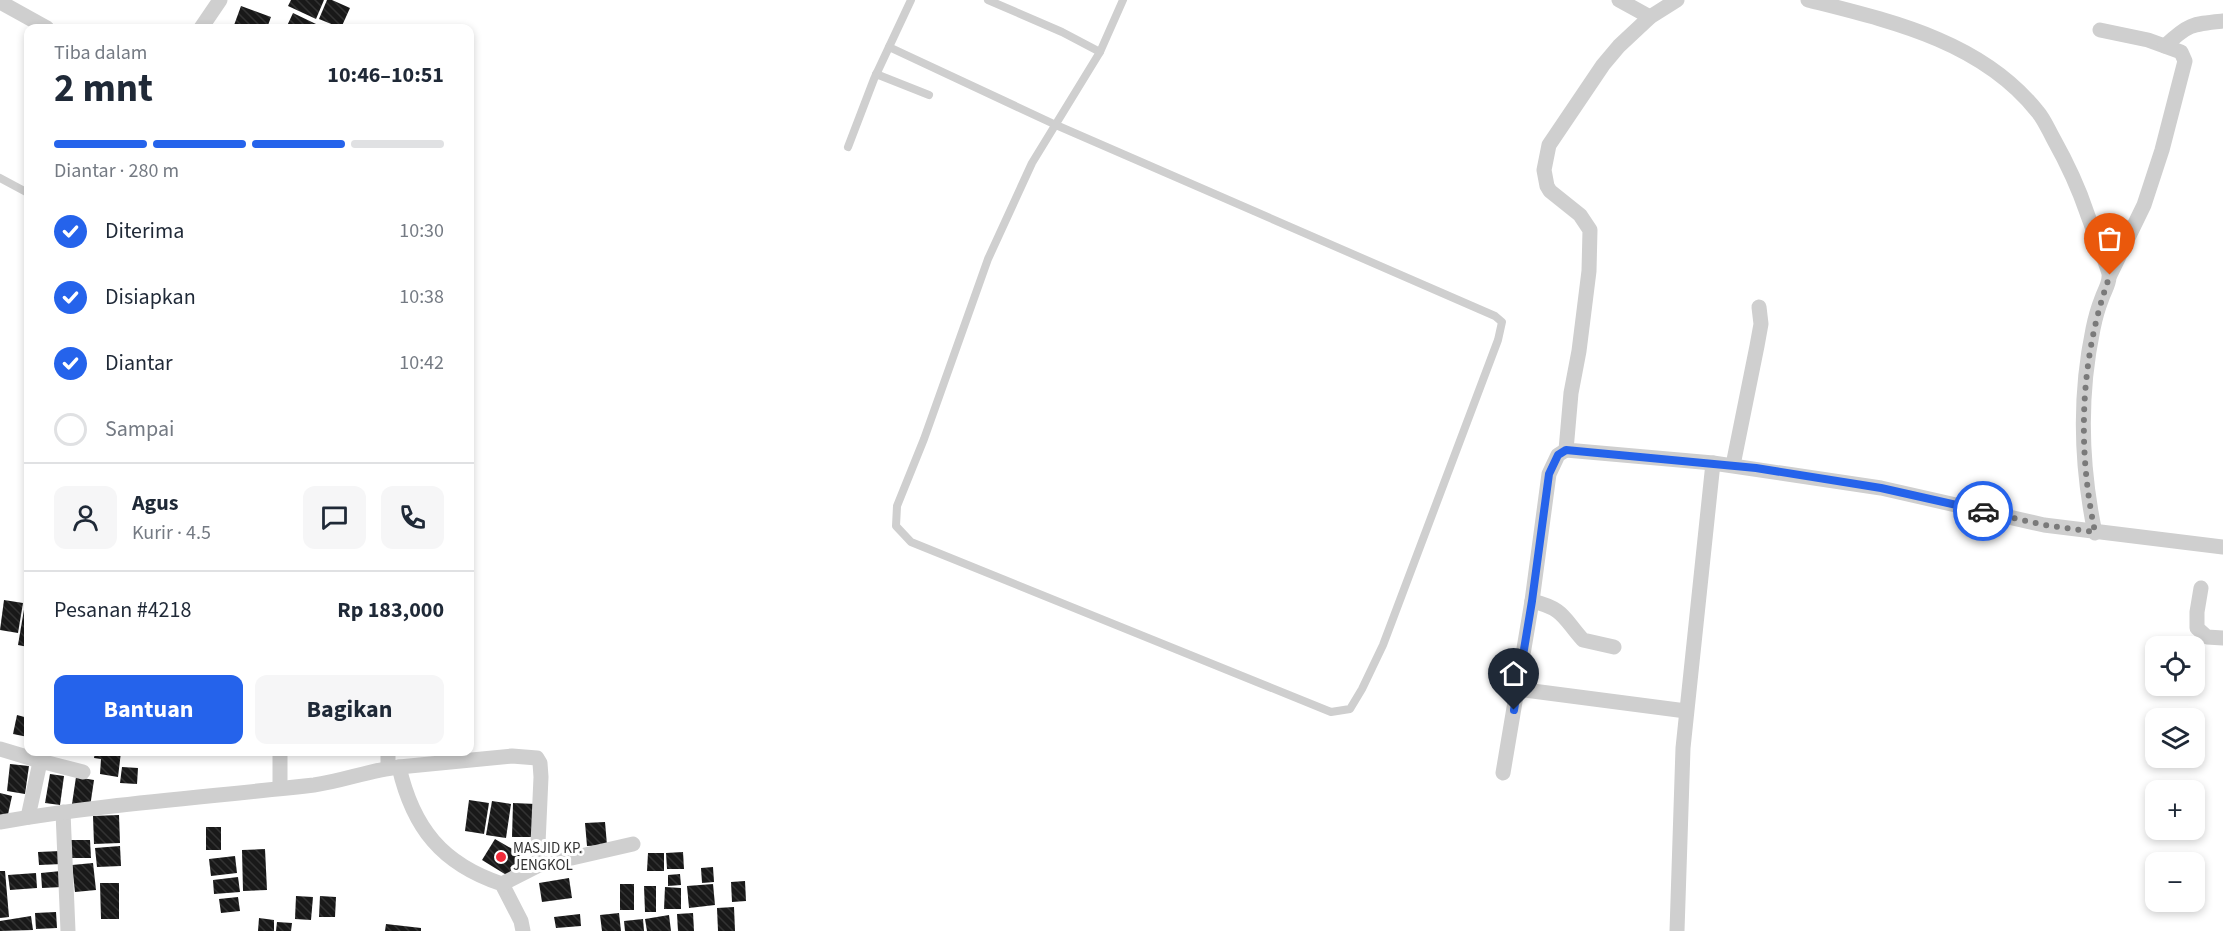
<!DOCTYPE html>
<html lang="id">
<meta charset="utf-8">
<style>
:root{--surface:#fff;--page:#f6f6f7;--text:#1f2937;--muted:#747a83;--line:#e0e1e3;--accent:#2563eb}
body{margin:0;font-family:"Source Sans 3",sans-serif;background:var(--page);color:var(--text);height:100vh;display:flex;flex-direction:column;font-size:22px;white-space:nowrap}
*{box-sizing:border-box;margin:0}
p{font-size:20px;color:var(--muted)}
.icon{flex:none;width:33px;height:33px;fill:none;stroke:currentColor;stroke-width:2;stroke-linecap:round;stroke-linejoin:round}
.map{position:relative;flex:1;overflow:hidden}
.drawer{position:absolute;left:24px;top:24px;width:450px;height:732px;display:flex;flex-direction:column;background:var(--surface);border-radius:12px;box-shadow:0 3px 9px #0003}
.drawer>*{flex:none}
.controls{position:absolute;left:2145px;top:636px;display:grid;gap:12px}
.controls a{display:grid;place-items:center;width:60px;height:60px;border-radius:12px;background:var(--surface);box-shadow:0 3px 9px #0003;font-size:30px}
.pin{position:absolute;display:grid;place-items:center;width:51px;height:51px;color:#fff;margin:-62px -26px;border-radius:50% 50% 50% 0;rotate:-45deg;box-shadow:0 0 6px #0007}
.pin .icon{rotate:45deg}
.courier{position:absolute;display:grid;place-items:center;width:60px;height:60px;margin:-30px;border:4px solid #2563eb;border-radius:50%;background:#fff;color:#222;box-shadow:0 2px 8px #0007}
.head em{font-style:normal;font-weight:700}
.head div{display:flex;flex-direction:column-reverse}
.head{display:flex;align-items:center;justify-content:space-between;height:102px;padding:0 30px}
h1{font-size:39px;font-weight:700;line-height:45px}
.bar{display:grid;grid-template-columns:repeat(4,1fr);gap:9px 6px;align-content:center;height:72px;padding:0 30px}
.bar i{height:8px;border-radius:4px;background:var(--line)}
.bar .active{background:var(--accent)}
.bar p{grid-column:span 4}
.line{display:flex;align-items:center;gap:15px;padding:0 30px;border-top:2px solid var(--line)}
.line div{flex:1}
.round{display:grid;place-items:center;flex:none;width:63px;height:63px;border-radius:12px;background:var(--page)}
ol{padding:0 30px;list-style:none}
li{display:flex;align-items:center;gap:18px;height:66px}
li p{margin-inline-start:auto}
li .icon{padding:6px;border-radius:50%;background:var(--accent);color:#fff;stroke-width:4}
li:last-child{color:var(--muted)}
li i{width:33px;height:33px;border:3px solid var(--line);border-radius:50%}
.button{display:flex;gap:12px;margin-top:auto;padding:12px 30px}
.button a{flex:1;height:69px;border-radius:12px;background:var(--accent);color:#fff;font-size:24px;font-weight:700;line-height:69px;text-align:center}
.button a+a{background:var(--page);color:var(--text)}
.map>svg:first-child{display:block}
</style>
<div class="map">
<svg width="2223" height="931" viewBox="0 0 2223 931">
<defs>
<pattern id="building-back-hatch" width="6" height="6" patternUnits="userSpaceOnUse" patternTransform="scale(1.5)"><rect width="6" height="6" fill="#191919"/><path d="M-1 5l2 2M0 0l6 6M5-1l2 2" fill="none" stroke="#323232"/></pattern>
</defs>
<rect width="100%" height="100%" fill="#fff"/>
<g fill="url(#building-back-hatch)">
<path d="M291,0H324L316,19L288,6Z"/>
<path d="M327,0H332L350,8L341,28L319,19Z"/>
<path d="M241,6L271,17L267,28H233Z"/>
<path d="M293,13L316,24L313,28H286Z"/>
<path d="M27,592H28V647L18,645Z"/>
<path d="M4,600L23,603L18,633L0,630Z"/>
<path d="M17,715L28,718V737L13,734Z"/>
<path d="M95,752H121L118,777L100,774L101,759L94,758Z"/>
<path d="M10,764L29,766L25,794L7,791Z"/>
<path d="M122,767L138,768L137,784L120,783Z"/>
<path d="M50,774L64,776L60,805L45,803Z"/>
<path d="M76,777L94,780L90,807L72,804Z"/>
<path d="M0,793L12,796L7,819L0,817Z"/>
<path d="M469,800L489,803L484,834L465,831Z"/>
<path d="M492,801L511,804L506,838L486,835Z"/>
<path d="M513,803L536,804L535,837H512Z"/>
<path d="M119,815L120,843L94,844L93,816Z"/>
<path d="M605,822L607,845L587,846L585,823Z"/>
<rect x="206" y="827" width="15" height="23"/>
<path d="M495,839L521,854L508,876L482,860Z"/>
<path d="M71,840H90L91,858H71Z"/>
<path d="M120,846L121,866L97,867L95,848Z"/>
<path d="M265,849L267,890L243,891L242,850Z"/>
<path d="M61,851L62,864L39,865L38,852Z"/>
<path d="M683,852L684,869H667L666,853Z"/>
<path d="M648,853H664V871H647Z"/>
<path d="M235,856L237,873L211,876L209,859Z"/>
<path d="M93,863L96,890L75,892L72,865Z"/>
<path d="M713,867L714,882L702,883L701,868Z"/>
<path d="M0,871H5L9,917L0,918Z"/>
<path d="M61,871L62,887L42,888L41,873Z"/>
<path d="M36,873L37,888L10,890L8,875Z"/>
<path d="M680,874L681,885L668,886V875Z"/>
<path d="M238,877L240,892L214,894L213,880Z"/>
<path d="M569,878L572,898L542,902L539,883Z"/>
<path d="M745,881L746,901L732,902L731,882Z"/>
<path d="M100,883H119V919H101Z"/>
<rect x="620" y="884" width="14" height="26"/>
<path d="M713,884L715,905L689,908L687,886Z"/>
<path d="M644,886H656V912H645Z"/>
<path d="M665,887L681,888V909H664Z"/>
<path d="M296,896L313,897L311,920L295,919Z"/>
<path d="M320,896L336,897L335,917H319Z"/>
<path d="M238,897L240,911L221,913L219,899Z"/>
<path d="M734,907L735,931H718L717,908Z"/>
<path d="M56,912L57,928L36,929L35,913Z"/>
<path d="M619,913L621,931H602L600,915Z"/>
<path d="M693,913L694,931H678L677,914Z"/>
<path d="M580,914L581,926L556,928L554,917Z"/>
<path d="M669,915L671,931H647L645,919Z"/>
<path d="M31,916L33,930L0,931V921Z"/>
<path d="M259,918L274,920V931H258Z"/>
<path d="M643,919L644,931H625L624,921Z"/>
<path d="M277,922L292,923L291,931H276Z"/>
<path d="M386,924L421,928V931H385Z"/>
</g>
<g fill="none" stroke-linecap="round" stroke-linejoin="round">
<g stroke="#cfcfcf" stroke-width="8">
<path d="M988,0L1062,32L1100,52"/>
<path d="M889,47L1056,125L1495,316L1502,322L1498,340L1383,645L1362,689L1350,709L1331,712L911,542L896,526L897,506L924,439L988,259L1032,163L1100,52L1123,0"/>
<path d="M876,74L929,95"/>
<path d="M848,147L874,79L911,0"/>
<path d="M0,178L28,193"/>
</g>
<g stroke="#cfcfcf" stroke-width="15">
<path d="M1619,0L1650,17"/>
<path d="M1677,0L1650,17L1619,46L1603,65L1549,145L1544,170L1547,186L1550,191L1580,215L1590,230L1589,271L1579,351L1571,393L1566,450L1713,463"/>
<path d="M1808,0C1891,21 1981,41 2037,111C2044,119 2048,129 2053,138C2067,163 2078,186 2087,213C2090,222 2110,272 2109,277C2109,284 2104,292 2102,298C2098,308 2095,319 2093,329C2079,396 2081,466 2095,533"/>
<path d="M0,2L47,28"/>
<path d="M201,28L220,0"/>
<path d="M2100,30L2148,40L2181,52L2185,61L2162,150L2144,205L2110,275"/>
<path d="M2165,46C2188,24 2192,24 2223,21"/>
<path d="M1733,465L1757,346L1761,324L1759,307"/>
<path d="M2201,588L2197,612V628L2207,637L2223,638"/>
<path d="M1532,601C1565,609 1563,618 1583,640L1614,647"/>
<path d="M1517,689L1686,711"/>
<path d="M0,749L40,761L83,772"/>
<path d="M280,752V788"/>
<path d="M399,767L512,756L537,758L540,763L541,777L537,866"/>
<path d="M388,768V752"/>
<path d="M1503,773L1532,601L1549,474L1558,455L1566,450"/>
<path d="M63,812L68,931"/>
<path d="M28,817L42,753"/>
<path d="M0,822C104,804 209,797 314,785C343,781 370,770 399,767C413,828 442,864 502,884L521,921L523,931"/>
<path d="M502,884L537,866L633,844"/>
<path d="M1677,931L1683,748L1713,463L1881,488L2044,525L2223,547"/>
</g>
</g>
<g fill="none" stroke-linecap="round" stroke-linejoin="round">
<path stroke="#7a7a7a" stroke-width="6" stroke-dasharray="0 10.8" d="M1983,511L2044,525L2095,532C2077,447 2080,358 2110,275"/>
<path stroke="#2563eb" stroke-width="8" d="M1514,710L1532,601L1549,474L1558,455L1566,450L1756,468L1881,488L1983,511"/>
</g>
<circle fill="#f22b3a" stroke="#fff" stroke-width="2" cx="501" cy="857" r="6"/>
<g text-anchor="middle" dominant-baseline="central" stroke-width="6" stroke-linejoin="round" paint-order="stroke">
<g font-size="15" fill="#323232" stroke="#fff" text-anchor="start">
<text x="513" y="848">MASJID KP.<tspan x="513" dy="17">JENGKOL</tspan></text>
</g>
</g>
</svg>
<div class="controls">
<a><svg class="icon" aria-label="locate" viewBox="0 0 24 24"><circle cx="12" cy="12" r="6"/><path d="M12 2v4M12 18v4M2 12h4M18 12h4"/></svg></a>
<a><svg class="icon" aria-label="layers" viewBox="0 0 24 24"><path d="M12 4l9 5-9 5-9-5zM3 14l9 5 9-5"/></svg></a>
<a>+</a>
<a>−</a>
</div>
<div class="pin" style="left:2110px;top:275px;background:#ea580c"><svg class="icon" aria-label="bag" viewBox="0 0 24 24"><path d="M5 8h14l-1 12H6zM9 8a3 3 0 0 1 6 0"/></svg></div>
<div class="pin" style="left:1514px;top:710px;background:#1f2937"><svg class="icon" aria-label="home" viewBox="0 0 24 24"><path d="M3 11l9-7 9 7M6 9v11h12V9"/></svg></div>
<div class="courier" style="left:1983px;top:511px"><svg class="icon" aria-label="car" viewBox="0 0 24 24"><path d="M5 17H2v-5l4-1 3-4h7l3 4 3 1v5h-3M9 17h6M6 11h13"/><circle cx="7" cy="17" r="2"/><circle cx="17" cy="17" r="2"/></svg></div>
<section class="drawer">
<div class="head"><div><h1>2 mnt</h1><p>Tiba dalam</p></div><em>10:46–10:51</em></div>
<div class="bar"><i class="active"></i><i class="active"></i><i class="active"></i><i></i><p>Diantar · 280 m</p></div>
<ol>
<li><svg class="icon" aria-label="check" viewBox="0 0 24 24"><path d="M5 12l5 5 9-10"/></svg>Diterima<p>10:30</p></li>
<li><svg class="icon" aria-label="check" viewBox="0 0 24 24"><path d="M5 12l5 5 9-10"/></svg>Disiapkan<p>10:38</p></li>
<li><svg class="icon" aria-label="check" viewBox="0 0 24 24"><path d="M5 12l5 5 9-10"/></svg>Diantar<p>10:42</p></li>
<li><i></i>Sampai</li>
</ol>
<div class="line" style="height:108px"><a class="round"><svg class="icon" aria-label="person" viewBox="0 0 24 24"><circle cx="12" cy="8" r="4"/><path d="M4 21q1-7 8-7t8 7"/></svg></a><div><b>Agus</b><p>Kurir · 4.5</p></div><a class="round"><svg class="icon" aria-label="chat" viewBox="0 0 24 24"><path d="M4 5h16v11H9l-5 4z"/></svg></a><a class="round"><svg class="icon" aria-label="phone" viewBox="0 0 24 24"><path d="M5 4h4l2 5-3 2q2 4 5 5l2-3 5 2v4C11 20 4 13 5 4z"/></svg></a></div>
<div class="line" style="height:78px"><div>Pesanan #4218</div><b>Rp 183,000</b></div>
<div class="button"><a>Bantuan</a><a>Bagikan</a></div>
</section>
</div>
